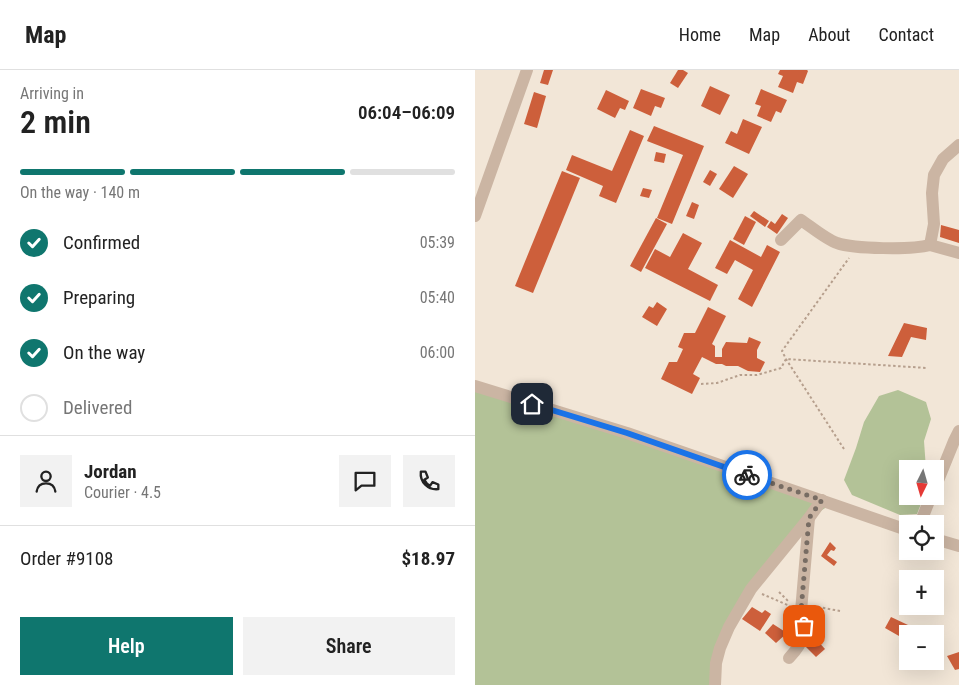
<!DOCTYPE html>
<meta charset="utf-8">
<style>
:root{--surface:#fff;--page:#f2f2f2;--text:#222;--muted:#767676;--line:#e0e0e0;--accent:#0f766e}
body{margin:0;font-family:"Roboto Condensed",sans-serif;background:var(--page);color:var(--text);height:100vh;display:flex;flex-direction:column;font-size:19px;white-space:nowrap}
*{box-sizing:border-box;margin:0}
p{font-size:16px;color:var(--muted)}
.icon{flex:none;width:28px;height:28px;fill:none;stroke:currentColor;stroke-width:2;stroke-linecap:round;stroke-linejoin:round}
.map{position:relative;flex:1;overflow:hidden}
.drawer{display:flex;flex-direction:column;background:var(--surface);width:475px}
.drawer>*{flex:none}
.needle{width:32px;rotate:185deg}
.controls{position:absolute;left:424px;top:390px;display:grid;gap:10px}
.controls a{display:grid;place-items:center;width:45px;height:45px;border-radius:0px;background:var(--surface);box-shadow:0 5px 20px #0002;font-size:25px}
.pin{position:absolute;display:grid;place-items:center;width:42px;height:42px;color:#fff;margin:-21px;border-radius:10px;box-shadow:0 2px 8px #0006}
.courier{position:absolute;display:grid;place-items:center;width:50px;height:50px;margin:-25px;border:4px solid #1a73e8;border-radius:50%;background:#fff;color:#222;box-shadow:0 1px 6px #0007}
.summary em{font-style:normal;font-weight:600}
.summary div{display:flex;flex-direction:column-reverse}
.summary{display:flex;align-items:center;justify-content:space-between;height:85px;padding:0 20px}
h1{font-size:32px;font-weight:600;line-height:38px}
.bar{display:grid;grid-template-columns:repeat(4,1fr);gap:8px 5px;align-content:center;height:60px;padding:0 20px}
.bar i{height:6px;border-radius:4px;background:var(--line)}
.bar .active{background:var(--accent)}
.bar p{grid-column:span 4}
.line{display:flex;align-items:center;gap:12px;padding:0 20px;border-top:1px solid var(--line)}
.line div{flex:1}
.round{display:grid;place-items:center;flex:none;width:52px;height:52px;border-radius:0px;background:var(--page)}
ol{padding:0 20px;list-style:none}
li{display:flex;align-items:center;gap:15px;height:55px}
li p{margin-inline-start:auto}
li .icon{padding:5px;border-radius:50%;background:var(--accent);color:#fff;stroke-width:4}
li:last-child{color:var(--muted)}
li i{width:28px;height:28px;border:2px solid var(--line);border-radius:50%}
.button{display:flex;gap:10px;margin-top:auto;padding:10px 20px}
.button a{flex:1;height:58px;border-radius:0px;background:var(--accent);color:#fff;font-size:20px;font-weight:600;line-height:58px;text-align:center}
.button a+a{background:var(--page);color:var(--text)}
header{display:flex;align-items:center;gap:30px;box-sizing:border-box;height:70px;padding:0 25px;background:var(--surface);border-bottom:1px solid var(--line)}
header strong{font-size:24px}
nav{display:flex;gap:28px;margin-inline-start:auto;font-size:18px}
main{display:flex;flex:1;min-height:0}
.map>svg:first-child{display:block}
</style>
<header>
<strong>Map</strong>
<nav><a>Home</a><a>Map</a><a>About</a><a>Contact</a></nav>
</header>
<main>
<section class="drawer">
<div class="summary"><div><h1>2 min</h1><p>Arriving in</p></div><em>06:04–06:09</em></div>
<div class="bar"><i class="active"></i><i class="active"></i><i class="active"></i><i></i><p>On the way · 140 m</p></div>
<ol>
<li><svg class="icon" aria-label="check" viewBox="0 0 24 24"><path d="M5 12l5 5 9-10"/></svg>Confirmed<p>05:39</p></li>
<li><svg class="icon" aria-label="check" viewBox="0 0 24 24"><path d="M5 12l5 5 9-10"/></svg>Preparing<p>05:40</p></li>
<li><svg class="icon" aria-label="check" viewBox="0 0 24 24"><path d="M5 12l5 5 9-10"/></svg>On the way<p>06:00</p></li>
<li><i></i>Delivered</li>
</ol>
<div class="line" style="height:90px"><a class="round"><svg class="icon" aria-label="person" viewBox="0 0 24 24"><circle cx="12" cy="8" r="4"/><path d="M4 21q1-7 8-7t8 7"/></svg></a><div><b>Jordan</b><p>Courier · 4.5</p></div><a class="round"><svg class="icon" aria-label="chat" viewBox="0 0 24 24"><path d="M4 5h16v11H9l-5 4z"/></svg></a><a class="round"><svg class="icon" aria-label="phone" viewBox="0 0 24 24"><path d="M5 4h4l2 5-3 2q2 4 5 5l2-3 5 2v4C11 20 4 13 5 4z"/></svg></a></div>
<div class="line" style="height:65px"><div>Order #9108</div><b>$18.97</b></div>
<div class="button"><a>Help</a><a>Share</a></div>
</section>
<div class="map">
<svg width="484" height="615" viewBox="0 0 484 615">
<rect width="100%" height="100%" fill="#f2e6d7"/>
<g fill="#b3c297">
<path d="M0,316L358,433L344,442L273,530L241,597L240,615H0Z"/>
<path d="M423,320L451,332L456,349L449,371L451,399H432V426H449L442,444L425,445L377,425L369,410L381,378L389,352L404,326Z"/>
</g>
<g fill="#cd5f3b">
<path d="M69,0H78L73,15L65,13Z"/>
<path d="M203,0H208L213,3L203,18L195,13Z"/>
<path d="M305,0H332L333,1L328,14L322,12L318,23L303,17L308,6L303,4Z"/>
<path d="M235,16L255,25L245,45L226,36Z"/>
<path d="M166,19L190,28L186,38L180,36L176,46L158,38Z"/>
<path d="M286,19L312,30L306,43L301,41L296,52L282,46L286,36L280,34Z"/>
<path d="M131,20L154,31L150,40L145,38L140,48L122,39Z"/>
<path d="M59,22L71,26L62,58L49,54Z"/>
<path d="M268,49L287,57L274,84L250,73L256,61L262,64Z"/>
<path d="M179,56L229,76L197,154L182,148L208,85L172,71Z"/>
<path d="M155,60L169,66L141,133L124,126L128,116L91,100L97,85L137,101Z"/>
<path d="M181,82L191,84L189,93L179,91Z"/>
<path d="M259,96L273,104L258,128L244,119Z"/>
<path d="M235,100L242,104L235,116L228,112Z"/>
<path d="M87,101L105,108L58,223L40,216Z"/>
<path d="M168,118L177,120L174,128L165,126Z"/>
<path d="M217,132L224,135L219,149L211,146Z"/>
<path d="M279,141L294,151L290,157L275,146Z"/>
<path d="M307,144L313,148L302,164L292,157L296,151L300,154Z"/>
<path d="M270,146L281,152L269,175L258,169Z"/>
<path d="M181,148L192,154L166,202L155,196Z"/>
<path d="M466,155L484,160V173L465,167Z"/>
<path d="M208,163L227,173L213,199L243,215L235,231L170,198L180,179L195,187Z"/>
<path d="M255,170L286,187L292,175L305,182L277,237L263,229L278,200L260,190L252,204L240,198Z"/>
<path d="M182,232L192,239L182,256L167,247L174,236L178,238Z"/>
<path d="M233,237L251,246L237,274L240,276V287H247V279L251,272L272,273L274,267L286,272L282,280V288L290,292L285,302L273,301L263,296H251L247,294H241L227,287L218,304L225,308L217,324L186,309L194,292H202L208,279L203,277L209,263H220Z"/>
<path d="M429,253L452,258L451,270L436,267L427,287L413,286Z"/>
<path d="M355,472L361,478L359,481L356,480L352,485L362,492L359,496L346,486Z"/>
<path d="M277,537L287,543L290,540L296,544L285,561L267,549Z"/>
<path d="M416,547L433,555L424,566L410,558Z"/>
<path d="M298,554L312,563L301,573L290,563Z"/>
<path d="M341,569L350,579L341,587L331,577Z"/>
<path d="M484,582V599L480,600L472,586Z"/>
</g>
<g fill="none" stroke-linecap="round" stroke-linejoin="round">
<g stroke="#b69f8d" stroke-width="2" stroke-dasharray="2.5 2.5" stroke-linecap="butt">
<path d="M226,314L242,313L265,305H282L306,298L311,289L452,298"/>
<path d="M369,379L311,289L307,281L374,188"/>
<path d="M304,522L314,532"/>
<path d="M287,524L315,536"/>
<path d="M338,536L365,541"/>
</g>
<g stroke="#cbb5a3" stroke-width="12">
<path d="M484,75L468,89L459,105L457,123L459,154L455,175L484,183"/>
<path d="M0,146L52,0"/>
<path d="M306,170L326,150C335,156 352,170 362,173C379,179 437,180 455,175"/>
<path d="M0,316L152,363L432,460"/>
<path d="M460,418L479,371L484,361"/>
<path d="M445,454L456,426"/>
<path d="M460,469L484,476"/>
<path d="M314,588C330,571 331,563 326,541L334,448"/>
<path d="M240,615L241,593L245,578L254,557L276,519L334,448L347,430"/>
</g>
</g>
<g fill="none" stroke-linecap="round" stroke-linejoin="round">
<path stroke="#776c63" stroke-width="5" stroke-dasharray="0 9" d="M272,405L347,430L334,448L326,541L329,556"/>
<path stroke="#1a73e8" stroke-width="6" d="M57,334L152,363L272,405"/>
</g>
</svg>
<div class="controls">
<a><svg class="needle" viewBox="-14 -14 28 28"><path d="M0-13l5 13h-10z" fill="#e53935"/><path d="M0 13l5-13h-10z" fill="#767676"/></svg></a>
<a><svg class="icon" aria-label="locate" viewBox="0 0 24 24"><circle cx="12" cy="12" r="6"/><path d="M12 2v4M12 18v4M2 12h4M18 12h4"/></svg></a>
<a>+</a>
<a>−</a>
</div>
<div class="pin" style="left:329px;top:556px;background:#ea580c"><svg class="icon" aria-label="bag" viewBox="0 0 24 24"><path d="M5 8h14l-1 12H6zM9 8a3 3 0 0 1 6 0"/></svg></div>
<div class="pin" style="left:57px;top:334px;background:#1f2937"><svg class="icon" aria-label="home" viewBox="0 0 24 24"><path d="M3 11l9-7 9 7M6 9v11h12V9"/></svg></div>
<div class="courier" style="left:272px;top:405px"><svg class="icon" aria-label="bike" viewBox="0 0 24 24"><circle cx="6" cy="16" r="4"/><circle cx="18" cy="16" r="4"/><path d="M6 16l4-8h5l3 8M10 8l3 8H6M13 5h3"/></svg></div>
</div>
</main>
